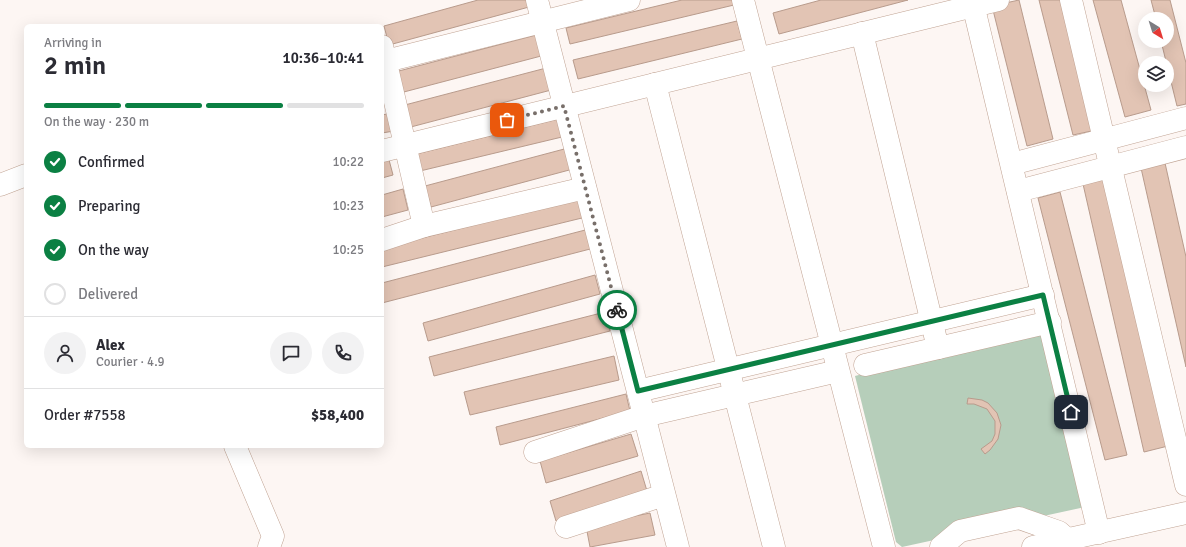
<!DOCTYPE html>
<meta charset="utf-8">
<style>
:root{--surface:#fff;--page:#f2f2f3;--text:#2b2b33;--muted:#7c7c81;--line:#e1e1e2;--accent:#0b8043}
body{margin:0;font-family:Signika,sans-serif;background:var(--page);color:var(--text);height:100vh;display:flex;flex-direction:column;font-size:15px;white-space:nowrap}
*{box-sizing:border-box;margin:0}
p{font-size:13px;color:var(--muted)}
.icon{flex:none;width:22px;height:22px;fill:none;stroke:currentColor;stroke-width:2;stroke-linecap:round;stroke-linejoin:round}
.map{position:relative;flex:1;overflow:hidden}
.sheet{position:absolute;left:24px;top:24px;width:360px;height:424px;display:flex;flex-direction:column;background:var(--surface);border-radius:6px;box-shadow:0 4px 16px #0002}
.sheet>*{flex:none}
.needle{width:26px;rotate:142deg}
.controls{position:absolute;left:1138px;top:12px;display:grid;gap:8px}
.controls a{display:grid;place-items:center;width:36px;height:36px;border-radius:50%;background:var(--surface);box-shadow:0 4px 16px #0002;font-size:20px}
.pin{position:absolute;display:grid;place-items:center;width:34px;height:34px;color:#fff;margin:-17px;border-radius:8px;box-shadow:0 2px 6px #0006}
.courier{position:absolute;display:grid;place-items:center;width:40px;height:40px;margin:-20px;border:3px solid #0b8043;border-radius:50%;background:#fff;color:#222;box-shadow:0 1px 5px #0007}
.headline em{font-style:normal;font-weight:600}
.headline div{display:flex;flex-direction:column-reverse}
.headline{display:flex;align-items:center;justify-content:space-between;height:68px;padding:0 20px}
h1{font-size:26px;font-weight:600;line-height:30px}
.bar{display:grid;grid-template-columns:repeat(4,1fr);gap:6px 4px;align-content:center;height:48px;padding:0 20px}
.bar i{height:5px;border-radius:3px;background:var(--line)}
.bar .on{background:var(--accent)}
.bar p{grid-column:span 4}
.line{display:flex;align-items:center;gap:10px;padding:0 20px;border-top:1px solid var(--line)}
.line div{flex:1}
.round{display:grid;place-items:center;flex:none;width:42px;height:42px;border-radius:21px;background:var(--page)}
ol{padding:0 20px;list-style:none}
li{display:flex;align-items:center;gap:12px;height:44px}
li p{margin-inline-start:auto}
li .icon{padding:4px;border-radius:50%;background:var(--accent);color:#fff;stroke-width:4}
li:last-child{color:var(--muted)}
li i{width:22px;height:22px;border:2px solid var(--line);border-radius:50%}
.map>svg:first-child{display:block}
</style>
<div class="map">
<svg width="1186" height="547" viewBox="0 0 1186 547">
<rect width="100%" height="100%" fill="#fdf6f3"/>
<path fill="#b6ceba" d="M1042,328L1085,507L902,547L896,542L855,376Z"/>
<g fill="#e2c4b4" stroke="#b89b8c">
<path d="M478,0H528L529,7L389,45L384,26Z"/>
<path d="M682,0H733L734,5L570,44L566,28Z"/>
<path d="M821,0H908L779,34L773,13Z"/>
<path d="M1019,0L1053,139L1027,146L992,6Z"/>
<path d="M1039,0H1064L1096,130L1073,135Z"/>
<path d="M1093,0H1121L1151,110L1125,117Z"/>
<path d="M1151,0H1170L1186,63V104L1177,106L1161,41H1167V19H1156Z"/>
<path d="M737,21L742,39L578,79L573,60Z"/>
<path d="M540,34L545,55L400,93L395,72Z"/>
<path d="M550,67L555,89L407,128L401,106Z"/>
<path d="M391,113L394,131L382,133V115Z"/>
<path d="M558,119L562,137L420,171L416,154Z"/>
<path d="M568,148L573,169L431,207L425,186Z"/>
<path d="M388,156L393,175L382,178V157Z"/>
<path d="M1165,163L1186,257V367L1141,168Z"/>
<path d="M1112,177L1172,445L1144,452L1083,184Z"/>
<path d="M403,189L408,210L382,217V195Z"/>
<path d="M1060,192L1127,455L1105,460L1038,198Z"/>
<path d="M582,198L586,217L382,267V248Z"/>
<path d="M589,229L594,248L382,303V283Z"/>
<path d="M595,275L600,294L428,341L423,323Z"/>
<path d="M605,312L610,331L434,376L429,357Z"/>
<path d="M614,356L619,380L470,415L464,392Z"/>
<path d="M626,394L630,411L500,445L496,427Z"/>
<path d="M968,398L982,400L988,403L997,413L1001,425L998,439L990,450L985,454L981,449L992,441L995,434V421L987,409L974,404H967Z"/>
<path d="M631,434L638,456L546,483L540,461Z"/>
<path d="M641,471L647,491L556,521L550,501Z"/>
<path d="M650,513L655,535L590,547L586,526Z"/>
</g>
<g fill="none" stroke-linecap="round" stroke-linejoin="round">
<g stroke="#c0a393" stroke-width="23">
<g id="minor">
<path d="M537,0L678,547"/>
<path d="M743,0L884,547"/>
<path d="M972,0L1099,533"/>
<path d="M1071,0L1186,485"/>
<path d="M862,33L938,348"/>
<path d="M382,46L424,226"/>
<path d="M382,62L629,0"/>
<path d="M655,84L774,547"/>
<path d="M382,151L998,0"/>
<path d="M1012,164L1186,118"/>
<path d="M0,185L26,175"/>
<path d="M1018,191L1186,147"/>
<path d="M382,240L424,226L585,188"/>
<path d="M865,365L1050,322"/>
<path d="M638,391L1043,295"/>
<path d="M235,446L273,536L269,547"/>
<path d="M535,452L644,416L838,371"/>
<path d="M566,527L664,495"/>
<path d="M941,547L960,531L1019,518L1059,532L1068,540"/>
<path d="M1033,547L1186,513"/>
</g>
</g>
<use href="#minor" stroke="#fff" stroke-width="22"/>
</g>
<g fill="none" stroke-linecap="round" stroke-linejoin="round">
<path stroke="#786f6a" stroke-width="4" stroke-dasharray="0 7.2" d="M507,120L564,106L617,310"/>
<path stroke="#0b8043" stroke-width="5" d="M617,310L638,391L1043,295L1071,412"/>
</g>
</svg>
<div class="controls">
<a><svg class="needle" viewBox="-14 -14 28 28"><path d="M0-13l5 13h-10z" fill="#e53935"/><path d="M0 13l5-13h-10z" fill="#7c7c81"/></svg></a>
<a><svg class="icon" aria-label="layers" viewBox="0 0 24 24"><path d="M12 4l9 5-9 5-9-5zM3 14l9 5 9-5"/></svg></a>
</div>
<div class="pin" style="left:507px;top:120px;background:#ea580c"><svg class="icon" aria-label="bag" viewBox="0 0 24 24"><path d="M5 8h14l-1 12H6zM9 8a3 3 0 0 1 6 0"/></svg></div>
<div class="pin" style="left:1071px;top:412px;background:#1f2937"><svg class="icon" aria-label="home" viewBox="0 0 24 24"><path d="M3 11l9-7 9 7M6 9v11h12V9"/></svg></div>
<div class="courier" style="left:617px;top:310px"><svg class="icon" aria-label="bike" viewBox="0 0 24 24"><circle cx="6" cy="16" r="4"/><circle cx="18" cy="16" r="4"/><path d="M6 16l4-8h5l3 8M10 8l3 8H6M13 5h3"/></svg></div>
<section class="sheet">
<div class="headline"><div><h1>2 min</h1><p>Arriving in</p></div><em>10:36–10:41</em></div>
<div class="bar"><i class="on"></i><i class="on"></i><i class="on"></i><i></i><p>On the way · 230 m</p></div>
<ol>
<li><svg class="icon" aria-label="check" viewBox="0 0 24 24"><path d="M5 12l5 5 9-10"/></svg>Confirmed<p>10:22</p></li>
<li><svg class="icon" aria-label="check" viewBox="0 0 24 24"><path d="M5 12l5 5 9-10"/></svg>Preparing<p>10:23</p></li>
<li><svg class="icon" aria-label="check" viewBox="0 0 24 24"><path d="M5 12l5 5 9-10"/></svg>On the way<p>10:25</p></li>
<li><i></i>Delivered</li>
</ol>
<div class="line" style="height:72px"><a class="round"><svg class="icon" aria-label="person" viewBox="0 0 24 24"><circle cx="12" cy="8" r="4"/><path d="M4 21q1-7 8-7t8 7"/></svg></a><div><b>Alex</b><p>Courier · 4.9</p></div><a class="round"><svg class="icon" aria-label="chat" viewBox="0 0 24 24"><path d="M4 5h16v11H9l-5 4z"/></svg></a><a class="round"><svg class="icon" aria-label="phone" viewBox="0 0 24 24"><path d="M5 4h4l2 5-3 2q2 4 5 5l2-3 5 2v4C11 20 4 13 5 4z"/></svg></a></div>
<div class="line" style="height:52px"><div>Order #7558</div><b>$58,400</b></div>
</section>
</div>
